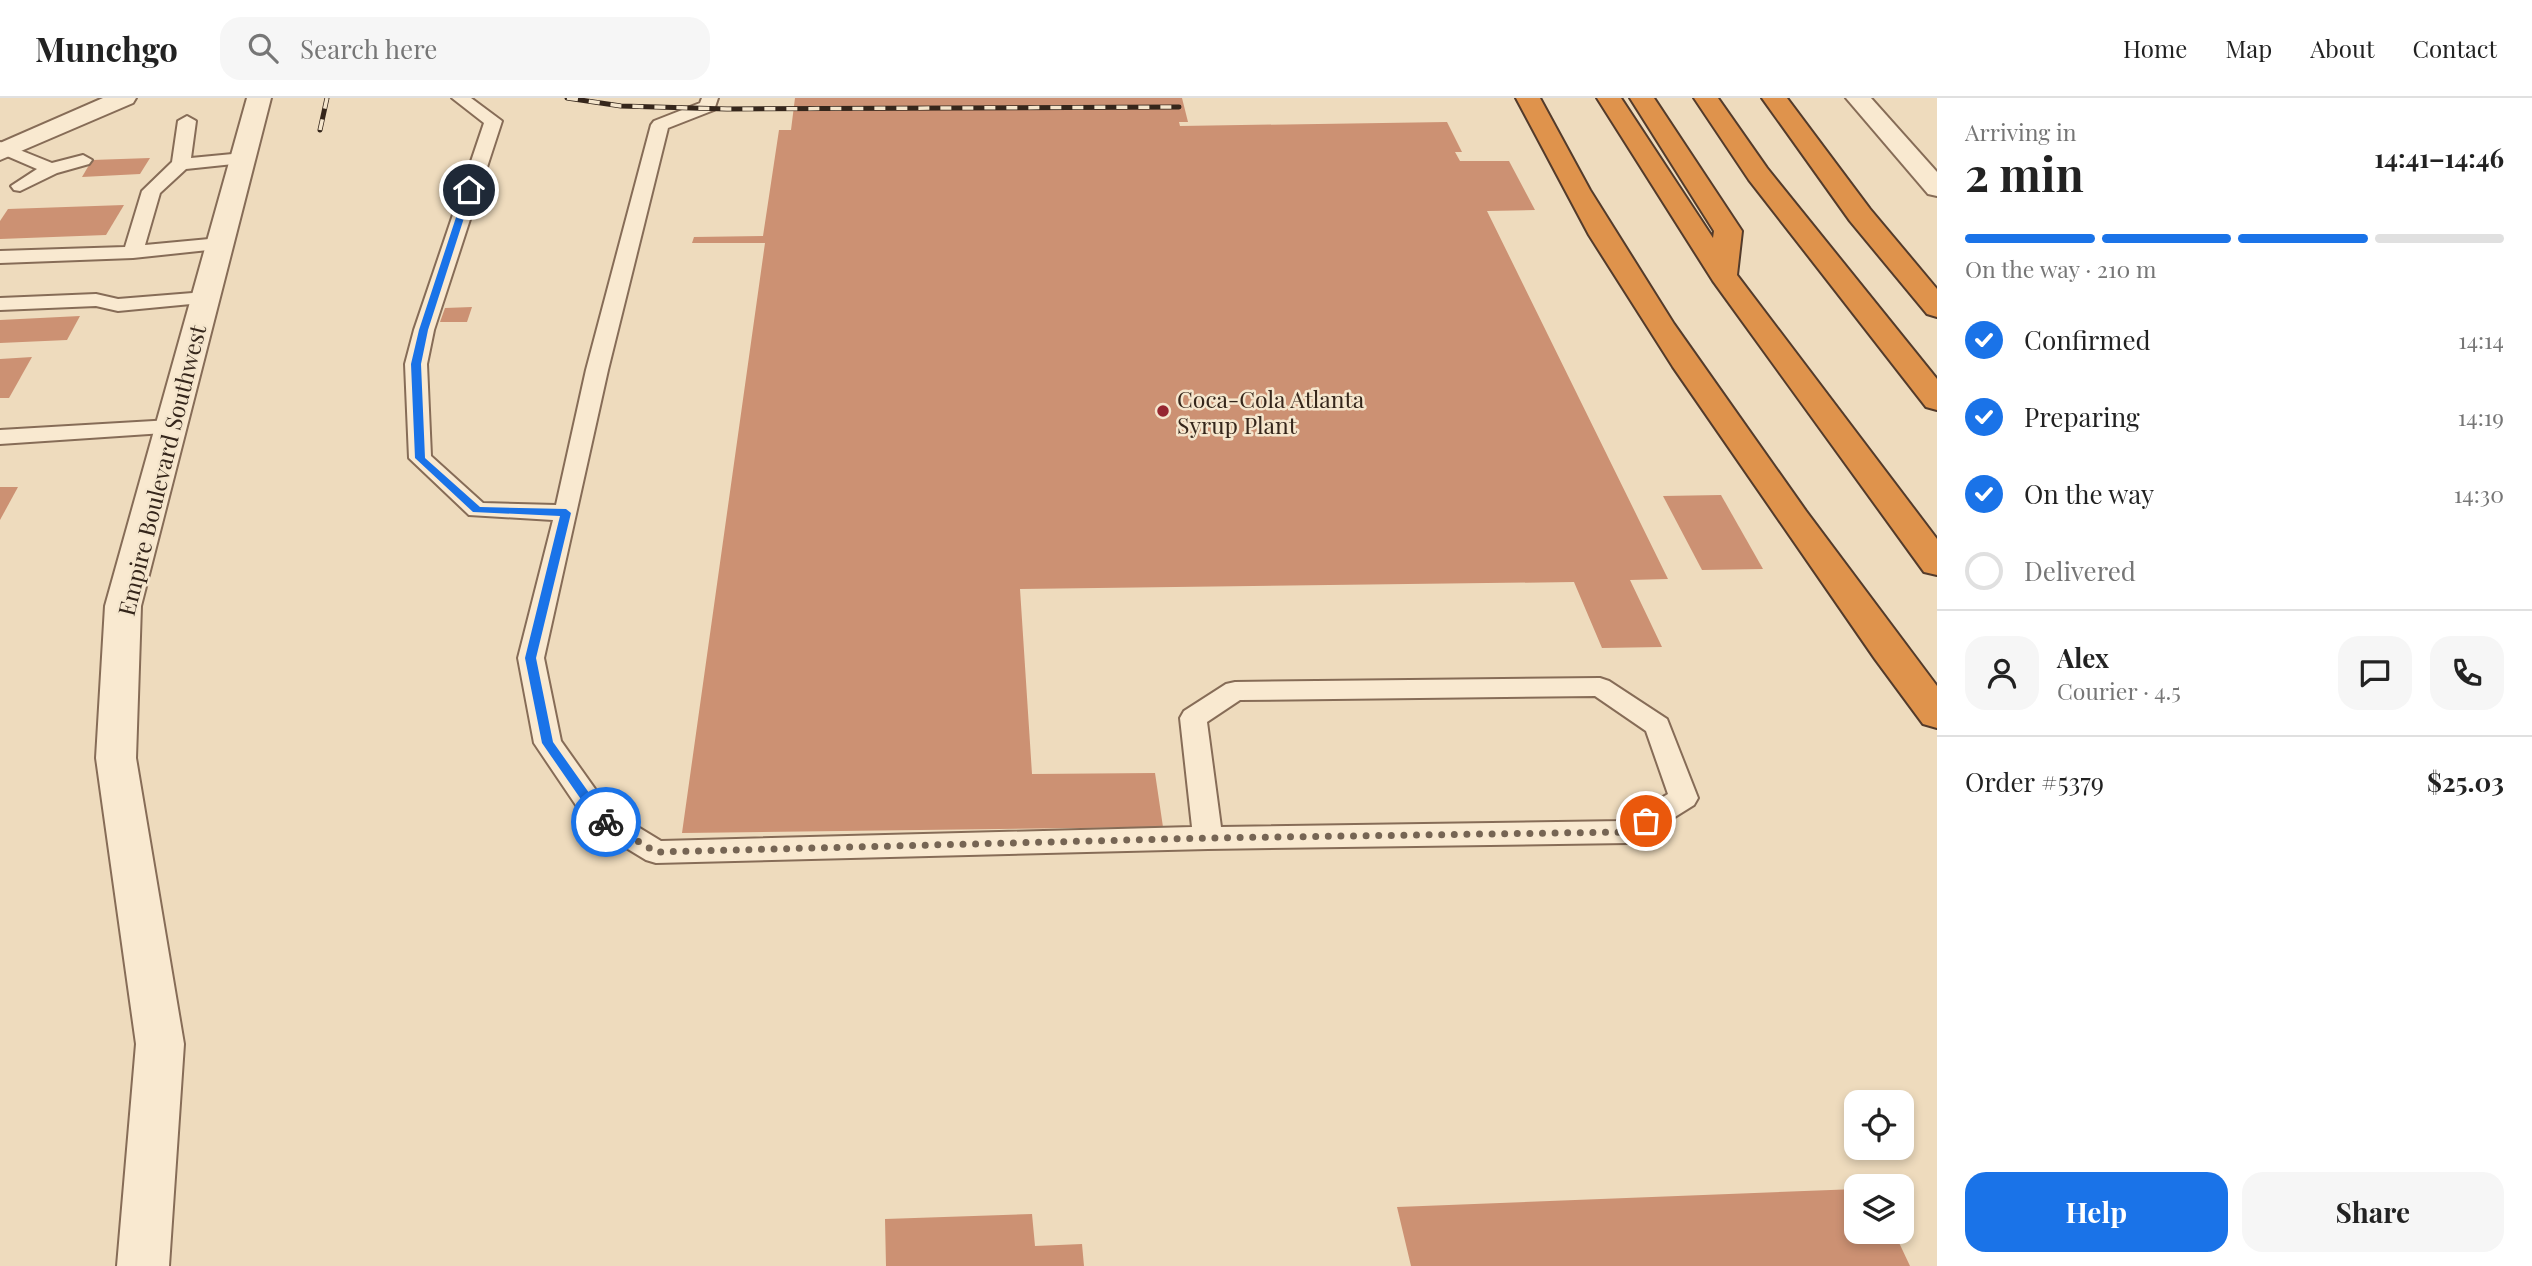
<!DOCTYPE html>
<meta charset="utf-8">
<style>
:root{--surface:#fff;--page:#f6f6f6;--text:#222;--muted:#767676;--line:#e0e0e0;--accent:#1a73e8}
body{margin:0;font-family:"Playfair Display",serif;background:var(--page);color:var(--text);height:100vh;display:flex;flex-direction:column;font-size:26px;white-space:nowrap}
*{box-sizing:border-box;margin:0}
p{font-size:23px;color:var(--muted)}
.icon{flex:none;width:38px;height:38px;fill:none;stroke:currentColor;stroke-width:2;stroke-linecap:round;stroke-linejoin:round}
.map{position:relative;flex:1;overflow:hidden}
.panel{display:flex;flex-direction:column;background:var(--surface);width:595px}
.panel>*{flex:none}
.tools{position:absolute;left:1844px;top:992px;display:grid;gap:14px}
.tools a{display:grid;place-items:center;width:70px;height:70px;border-radius:14px;background:var(--surface);box-shadow:0 4px 10px #0003;font-size:35px}
.pin{position:absolute;display:grid;place-items:center;width:60px;height:60px;color:#fff;margin:-30px;border:4px solid #fff;border-radius:50%;box-shadow:0 2px 7px #0007}
.courier{position:absolute;display:grid;place-items:center;width:70px;height:70px;margin:-35px;border:5px solid #1a73e8;border-radius:50%;background:#fff;color:#222;box-shadow:0 2px 9px #0007}
.summary em{font-style:normal;font-weight:700}
.summary div{display:flex;flex-direction:column-reverse}
.summary{display:flex;align-items:center;justify-content:space-between;height:119px;padding:0 28px}
h1{font-size:46px;font-weight:700;line-height:52px}
.bar{display:grid;grid-template-columns:repeat(4,1fr);gap:10px 7px;align-content:center;height:84px;padding:0 28px}
.bar i{height:9px;border-radius:5px;background:var(--line)}
.bar .selected{background:var(--accent)}
.bar p{grid-column:span 4}
.line{display:flex;align-items:center;gap:18px;padding:0 28px;border-top:2px solid var(--line)}
.line div{flex:1}
.round{display:grid;place-items:center;flex:none;width:74px;height:74px;border-radius:21px;background:var(--page)}
ol{padding:0 28px;list-style:none}
li{display:flex;align-items:center;gap:21px;height:77px}
li p{margin-inline-start:auto}
li .icon{padding:7px;border-radius:50%;background:var(--accent);color:#fff;stroke-width:4}
li:last-child{color:var(--muted)}
li i{width:38px;height:38px;border:4px solid var(--line);border-radius:50%}
.primary-button{display:flex;gap:14px;margin-top:auto;padding:14px 28px}
.primary-button a{flex:1;height:80px;border-radius:21px;background:var(--accent);color:#fff;font-size:28px;font-weight:700;line-height:80px;text-align:center}
.primary-button a+a{background:var(--page);color:var(--text)}
header{display:flex;align-items:center;gap:42px;box-sizing:border-box;height:98px;padding:0 35px;background:var(--surface);border-bottom:2px solid var(--line)}
header strong{font-size:33px}
nav{display:flex;gap:38px;margin-inline-start:auto;font-size:24px}
.search{width:490px;height:63px;background:var(--page);display:flex;align-items:center;gap:18px;box-sizing:border-box;padding:0 24px;border-radius:21px;color:var(--muted);font-size:26px}
main{display:flex;flex:1;min-height:0}
.map>svg:first-child{display:block}
</style>
<header>
<strong>Munchgo</strong>
<div class="search"><svg class="icon" aria-label="search" viewBox="0 0 24 24"><circle cx="10" cy="10" r="6"/><path d="M15 15l6 6"/></svg>Search here</div>
<nav><a>Home</a><a>Map</a><a>About</a><a>Contact</a></nav>
</header>
<main>
<div class="map">
<svg width="1937" height="1168" viewBox="0 0 1937 1168">
<rect width="100%" height="100%" fill="#eedbbd"/>
<g fill="#cc9173">
<path d="M795,0H1182L1188,24H1179L1180,28L1447,24L1462,54H1455L1460,63H1509L1535,112L1487,113L1668,481L1630,482L1662,549L1602,550L1574,484L1020,491L1032,676L1155,675L1163,729L682,735L765,145H692L694,139L763,138L779,32H791Z"/>
<path d="M150,60L140,76L82,79L92,62Z"/>
<path d="M124,107L106,137L0,141V123L8,111Z"/>
<path d="M472,209L467,224H440L445,210Z"/>
<path d="M80,218L67,242L0,245V222Z"/>
<path d="M32,259L9,300H0V261Z"/>
<path d="M0,389H18L0,422Z"/>
<path d="M1721,397L1763,471L1702,472L1663,398Z"/>
<path d="M1857,1091V1134H1894L1910,1168H1411L1397,1109Z"/>
<path d="M1032,1116L1035,1148L1082,1146L1084,1168H886L885,1121Z"/>
</g>
<g fill="none" stroke-linecap="round" stroke-linejoin="round">
<g stroke="#866c57" stroke-width="4">
<g id="service">
<path d="M452,0H471L502,23L434,232L427,266L431,358L483,405L556,407L586,272L651,27L654,23L700,5L702,0H718L714,12L668,30L608,272L544,560L561,643L610,712L661,743L1192,729L1180,620L1184,613L1226,586L1235,584L1600,580L1609,583L1667,621L1698,700L1694,707L1638,742L1628,745L1208,751L656,765L646,762L590,728L534,645L518,560L553,422L469,417L409,360L405,266L414,232L484,25ZM1595,598L1646,633L1668,696L1623,723L1221,729L1207,624L1240,602Z"/>
<path d="M187,18L196,23L191,60L243,55L252,60L243,65L186,71L160,95L145,147L220,140L230,146L227,150L133,160L0,165V153L125,149L142,93L172,64L178,23Z"/>
<path d="M0,44L52,65L83,57L92,62L89,66L57,75L20,93L14,92L11,88L37,71L0,55Z"/>
<path d="M205,194L212,196L215,200L212,204L118,213L96,208L0,212V200L96,196L118,201Z"/>
<path d="M171,322L179,324L182,329L179,334L0,346V332Z"/>
</g>
</g>
<g stroke="#866c57" stroke-width="4">
<path id="minor" d="M1846,0H1871L1937,74V98L1928,96Z"/>
</g>
<g stroke="#866c57" stroke-width="4">
<g id="tertiary">
<path d="M103,0H136L133,5L0,62V45Z"/>
<path d="M247,0H271L141,508L136,660L184,946L169,1168H117L136,946L96,660L105,508Z"/>
</g>
</g>
<g stroke="#533b2b" stroke-width="4">
<g id="motorway">
<path d="M1516,0H1540L1590,92L1674,226L1806,413L1937,588V630L1923,626L1875,561L1673,269L1589,137Z"/>
<path d="M1597,0H1621L1713,140L1714,133L1630,0H1654L1742,133L1737,177L1937,441V477L1924,474L1713,183Z"/>
<path d="M1694,0H1718L1767,70L1937,281V312L1926,309L1749,82Z"/>
<path d="M1762,0H1787L1870,111L1937,191V219L1927,216L1850,123Z"/>
</g>
</g>
<use href="#service" fill="#f9e9d0" fill-rule="evenodd"/>
<use href="#minor" fill="#f9e9d0" fill-rule="evenodd"/>
<use href="#tertiary" fill="#f9e9d0" fill-rule="evenodd"/>
<use href="#motorway" fill="#df934c" fill-rule="evenodd"/>
<g stroke="#35261b" stroke-width="5">
<g id="rail">
<path d="M567,0L621,8L727,11L1179,9"/>
<path d="M320,32L327,0"/>
</g>
</g>
<use href="#rail" stroke="#f5e6cd" stroke-width="3.5" stroke-dasharray="11" stroke-linecap="butt"/>
</g>
<path fill="#1a73e8" d="M469,90L473,92L428,232L421,266L425,360L480,409L566,411L571,415L536,560L553,644L604,716L611,720V727L606,728L596,723L542,645L525,560L560,418L473,414L415,360L411,266L419,232L465,92Z"/>
<g fill="none" stroke-linecap="round" stroke-linejoin="round">
<path stroke="#766554" stroke-width="7" stroke-dasharray="0 12.6" d="M606,724L656,754L1208,740L1628,734L1646,723"/>
</g>
<circle fill="#952630" stroke="#f5e6cd" stroke-width="2.5" cx="1163" cy="313" r="7"/>
<g text-anchor="middle" dominant-baseline="central" stroke-width="5" stroke-linejoin="round" paint-order="stroke">
<g font-size="23" fill="#35261b" stroke="#f5e6cd" text-anchor="start">
<text x="1177" y="300">Coca-Cola Atlanta<tspan x="1177" dy="26">Syrup Plant</tspan></text>
</g>
<g font-size="23" fill="#35261b" stroke="#f5e6cd">
<text transform="translate(161 372) rotate(-76)">Empire Boulevard Southwest</text>
</g>
</g>
</svg>
<div class="tools">
<a><svg class="icon" aria-label="locate" viewBox="0 0 24 24"><circle cx="12" cy="12" r="6"/><path d="M12 2v4M12 18v4M2 12h4M18 12h4"/></svg></a>
<a><svg class="icon" aria-label="layers" viewBox="0 0 24 24"><path d="M12 4l9 5-9 5-9-5zM3 14l9 5 9-5"/></svg></a>
</div>
<div class="pin" style="left:1646px;top:723px;background:#ea580c"><svg class="icon" aria-label="bag" viewBox="0 0 24 24"><path d="M5 8h14l-1 12H6zM9 8a3 3 0 0 1 6 0"/></svg></div>
<div class="pin" style="left:469px;top:92px;background:#1f2937"><svg class="icon" aria-label="home" viewBox="0 0 24 24"><path d="M3 11l9-7 9 7M6 9v11h12V9"/></svg></div>
<div class="courier" style="left:606px;top:724px"><svg class="icon" aria-label="bike" viewBox="0 0 24 24"><circle cx="6" cy="16" r="4"/><circle cx="18" cy="16" r="4"/><path d="M6 16l4-8h5l3 8M10 8l3 8H6M13 5h3"/></svg></div>
</div>
<section class="panel">
<div class="summary"><div><h1>2 min</h1><p>Arriving in</p></div><em>14:41–14:46</em></div>
<div class="bar"><i class="selected"></i><i class="selected"></i><i class="selected"></i><i></i><p>On the way · 210 m</p></div>
<ol>
<li><svg class="icon" aria-label="check" viewBox="0 0 24 24"><path d="M5 12l5 5 9-10"/></svg>Confirmed<p>14:14</p></li>
<li><svg class="icon" aria-label="check" viewBox="0 0 24 24"><path d="M5 12l5 5 9-10"/></svg>Preparing<p>14:19</p></li>
<li><svg class="icon" aria-label="check" viewBox="0 0 24 24"><path d="M5 12l5 5 9-10"/></svg>On the way<p>14:30</p></li>
<li><i></i>Delivered</li>
</ol>
<div class="line" style="height:126px"><a class="round"><svg class="icon" aria-label="person" viewBox="0 0 24 24"><circle cx="12" cy="8" r="4"/><path d="M4 21q1-7 8-7t8 7"/></svg></a><div><b>Alex</b><p>Courier · 4.5</p></div><a class="round"><svg class="icon" aria-label="chat" viewBox="0 0 24 24"><path d="M4 5h16v11H9l-5 4z"/></svg></a><a class="round"><svg class="icon" aria-label="phone" viewBox="0 0 24 24"><path d="M5 4h4l2 5-3 2q2 4 5 5l2-3 5 2v4C11 20 4 13 5 4z"/></svg></a></div>
<div class="line" style="height:91px"><div>Order #5379</div><b>$25.03</b></div>
<div class="primary-button"><a>Help</a><a>Share</a></div>
</section>
</main>
